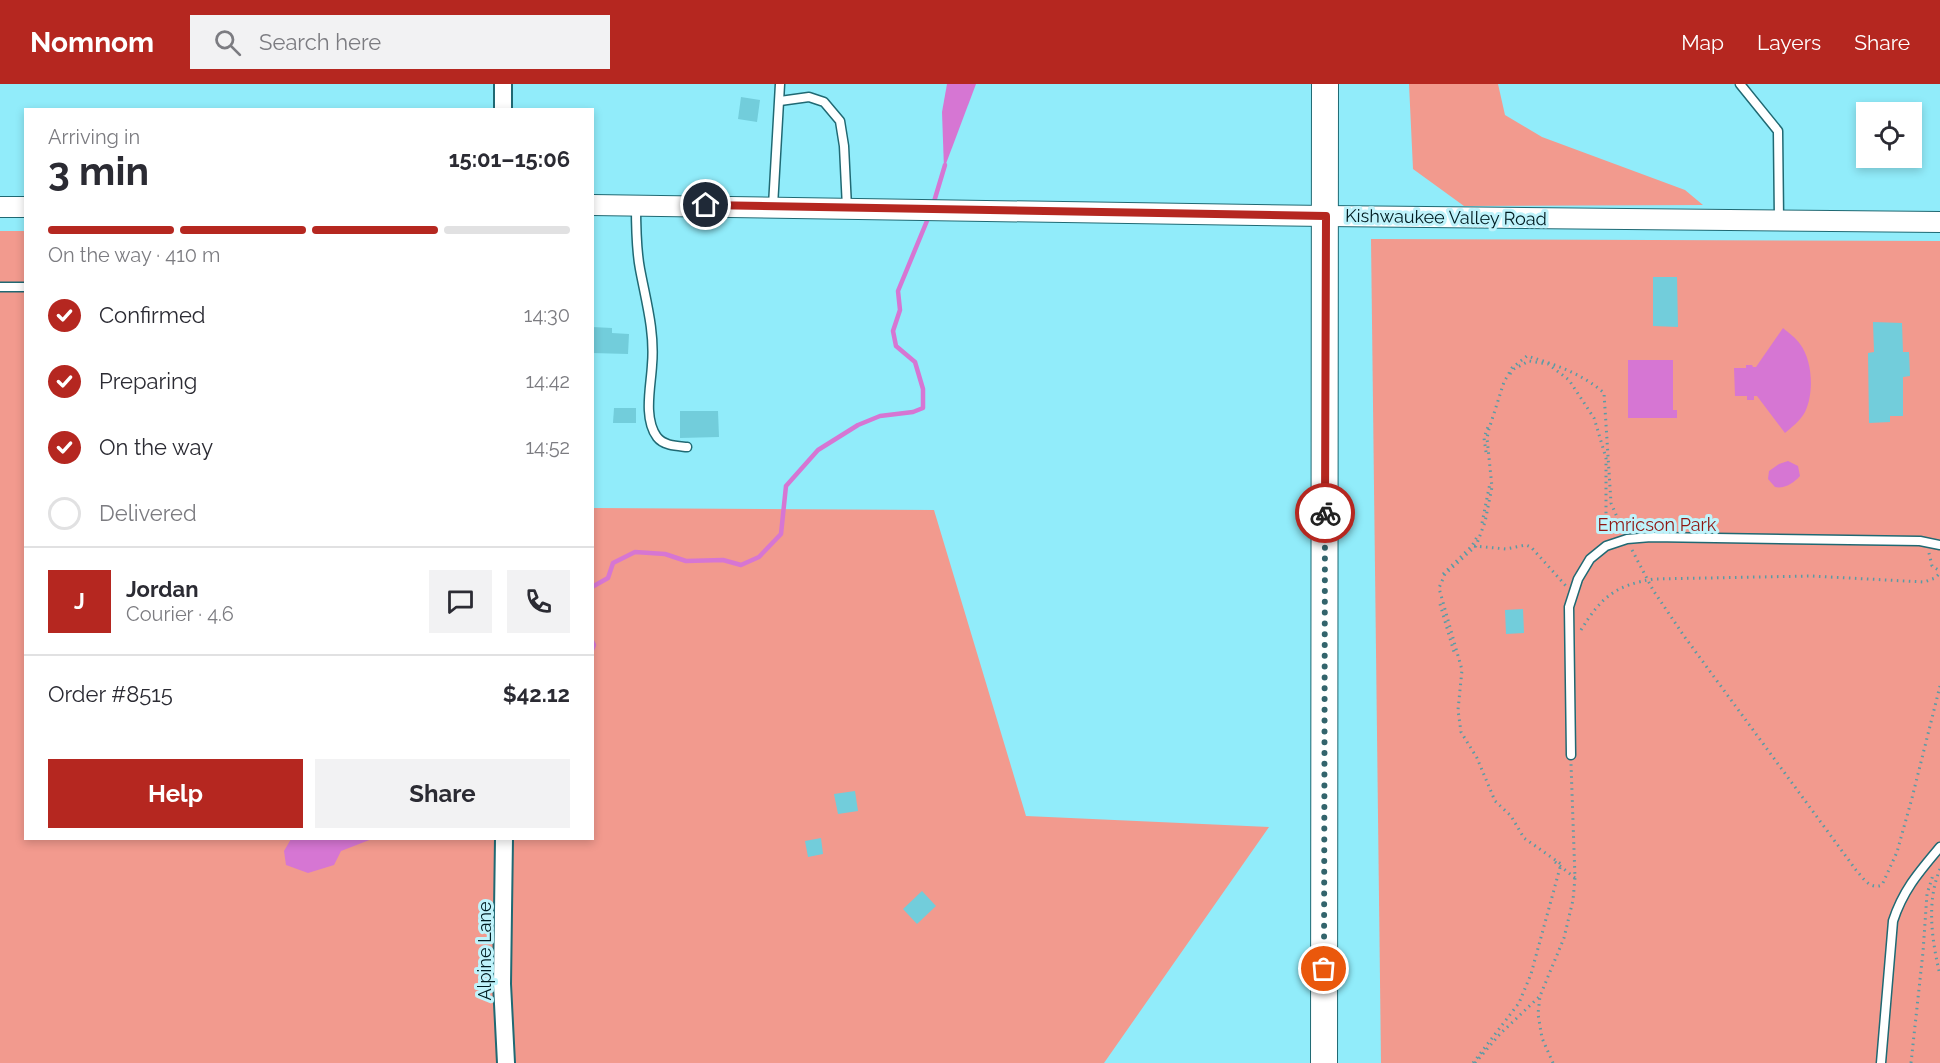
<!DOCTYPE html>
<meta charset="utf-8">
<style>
:root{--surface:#fff;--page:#f2f2f3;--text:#2b2b33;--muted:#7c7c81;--line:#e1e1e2;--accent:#b52720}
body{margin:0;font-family:Raleway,sans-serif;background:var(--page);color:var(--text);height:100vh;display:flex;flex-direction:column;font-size:22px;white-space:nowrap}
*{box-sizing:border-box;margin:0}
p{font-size:20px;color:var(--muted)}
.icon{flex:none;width:33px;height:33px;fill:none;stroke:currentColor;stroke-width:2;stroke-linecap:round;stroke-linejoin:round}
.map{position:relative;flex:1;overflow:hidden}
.panel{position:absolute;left:24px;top:24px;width:570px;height:732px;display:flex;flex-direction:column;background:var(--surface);border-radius:0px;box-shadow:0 3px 9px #0003}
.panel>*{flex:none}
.controls{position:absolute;left:1856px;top:18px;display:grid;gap:12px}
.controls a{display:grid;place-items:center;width:66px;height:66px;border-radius:0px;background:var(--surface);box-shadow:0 3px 9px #0003;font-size:30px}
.pin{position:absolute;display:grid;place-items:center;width:51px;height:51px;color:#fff;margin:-26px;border:3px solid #fff;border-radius:50%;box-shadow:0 2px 6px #0007}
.courier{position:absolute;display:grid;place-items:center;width:60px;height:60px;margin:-30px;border:4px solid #b52720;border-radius:50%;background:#fff;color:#222;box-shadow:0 2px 8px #0007}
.head em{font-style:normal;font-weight:700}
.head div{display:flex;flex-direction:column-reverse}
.head{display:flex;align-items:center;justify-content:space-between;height:102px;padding:0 24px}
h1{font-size:39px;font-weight:700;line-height:45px}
.bar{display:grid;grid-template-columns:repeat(4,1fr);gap:9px 6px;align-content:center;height:72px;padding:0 24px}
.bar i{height:8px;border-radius:4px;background:var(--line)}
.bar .selected{background:var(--accent)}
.bar p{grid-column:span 4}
.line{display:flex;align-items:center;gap:15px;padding:0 24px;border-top:2px solid var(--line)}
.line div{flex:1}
.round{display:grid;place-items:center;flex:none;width:63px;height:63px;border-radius:0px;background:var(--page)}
ol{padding:0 24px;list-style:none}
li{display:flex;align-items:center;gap:18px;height:66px}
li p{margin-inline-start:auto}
li .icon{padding:6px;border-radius:50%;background:var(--accent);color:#fff;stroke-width:4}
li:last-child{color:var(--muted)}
li i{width:33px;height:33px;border:3px solid var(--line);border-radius:50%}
.action{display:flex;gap:12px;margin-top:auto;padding:12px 24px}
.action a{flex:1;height:69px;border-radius:0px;background:var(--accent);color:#fff;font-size:24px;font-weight:700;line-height:69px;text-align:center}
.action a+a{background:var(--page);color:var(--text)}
header{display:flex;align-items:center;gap:36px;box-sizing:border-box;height:84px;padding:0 30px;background:var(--accent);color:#fff}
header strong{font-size:28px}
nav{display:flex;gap:33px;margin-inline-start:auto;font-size:21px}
.search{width:420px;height:54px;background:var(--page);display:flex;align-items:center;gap:15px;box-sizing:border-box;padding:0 21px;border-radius:0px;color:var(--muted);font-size:22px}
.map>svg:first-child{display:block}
</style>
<header>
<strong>Nomnom</strong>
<div class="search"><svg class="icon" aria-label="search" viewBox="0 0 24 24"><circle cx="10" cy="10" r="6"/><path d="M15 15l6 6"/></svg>Search here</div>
<nav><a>Map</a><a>Layers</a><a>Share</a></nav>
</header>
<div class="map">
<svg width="1940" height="979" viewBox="0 0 1940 979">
<rect width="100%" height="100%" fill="#91ecfa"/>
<g fill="#f29a8e">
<path d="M1409,0H1498L1505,31L1542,53L1685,106L1703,121L1464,122L1413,85Z"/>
<path d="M0,147H26V754H592L593,424L934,426L1026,732L1269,743L1104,979H0Z"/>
<path d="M1371,155L1940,157V979H1381Z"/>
</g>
<g fill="#d676d3">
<path d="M947,0H976L944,85L942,28Z"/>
<path d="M1783,244C1789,249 1796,254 1800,260C1813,277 1814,310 1805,328C1800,337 1792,343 1785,349L1757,312H1754V316H1747V312H1735L1734,284H1746V281H1752L1753,283H1756Z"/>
<path d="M1628,276H1673V326H1677V334H1628Z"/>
<path d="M1788,377L1798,382L1800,392C1794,399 1784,405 1775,403L1768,395L1769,387L1779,380Z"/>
<path d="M291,755V754L372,755L341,767L334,781L308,789L286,781L284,767Z"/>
</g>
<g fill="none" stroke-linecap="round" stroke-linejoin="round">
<g stroke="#d676d3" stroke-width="4.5">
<path d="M933,121L945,81"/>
<path d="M592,503L608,494L613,479L635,468L665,470L686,477L723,476L741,481L759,473L781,450L786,402L818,366L858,341L880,332L913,328L923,324V305L915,278L896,262L893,247L900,226L898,207L929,132"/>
<path d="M592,557L594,561L592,566"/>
</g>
</g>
<g fill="#72cddb">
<path d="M741,13L760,16L757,38L738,35Z"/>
<path d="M1653,193H1677L1678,243L1653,242Z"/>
<path d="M1873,238L1902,239L1903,268H1909L1910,292L1903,293V332H1890V338L1869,339L1868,269L1874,268Z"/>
<path d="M592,243L612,244V249L629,250L628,270L592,269Z"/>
<path d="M614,324H636V339H613Z"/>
<path d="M680,327H718L719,353L680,354Z"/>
<path d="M1523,525L1524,549L1506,550L1505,526Z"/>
<path d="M855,707L858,727L838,730L834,710Z"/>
<path d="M821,754L823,770L808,773L805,757Z"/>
<path d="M922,807L936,822L917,840L903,825Z"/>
</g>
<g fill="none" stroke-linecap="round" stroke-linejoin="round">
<g stroke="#206973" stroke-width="11">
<g id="service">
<path d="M1740,0L1778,47L1779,136"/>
<path d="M780,17L809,13L824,18L840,37L844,62L847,124"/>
<path d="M636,121C636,142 636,164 640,185C646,217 655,248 652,281C651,302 643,334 657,353C664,362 677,362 687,363"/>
<path d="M773,122L780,0"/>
<path d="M0,203H26"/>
<path d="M1571,671L1569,523L1578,495L1590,475L1606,462L1627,455L1651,453L1920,457L1940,461"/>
<path d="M1881,979L1893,837C1903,806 1919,788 1940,763"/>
</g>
</g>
<g stroke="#206973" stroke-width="20">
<g id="minor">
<path d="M503,26V0"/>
<path d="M504,754L502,900L506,979"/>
</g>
</g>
<g stroke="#206973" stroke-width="22">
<g id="tertiary">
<path d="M592,121L1326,132L1940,138"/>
<path d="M0,123H26"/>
</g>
</g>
<g stroke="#206973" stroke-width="28">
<path id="primary" d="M1324,979L1325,0"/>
</g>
<g stroke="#599ba5" stroke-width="3" stroke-dasharray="1.5 4.5" stroke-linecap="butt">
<path d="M1510,290L1514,285L1529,277L1548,280L1569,296L1594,334L1606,374V451"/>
<path d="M1486,368L1484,354L1489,340"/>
<path d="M1482,439L1490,399"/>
<path d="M1474,462L1506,465L1526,461L1531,463L1566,502"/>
<path d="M1632,466L1653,506L1684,552L1856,786C1863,794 1870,806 1882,801L1897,768L1912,714L1940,602"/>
<path d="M1929,469L1932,482L1940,487"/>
<path d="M1443,490L1472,462L1478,451"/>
<path d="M1440,520L1454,568"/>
<path d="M1581,546C1601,513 1616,501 1654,495L1811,492L1924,498L1935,494L1940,489"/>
<path d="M1555,778L1575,794"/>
<path d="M1940,785C1926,818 1932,857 1940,891"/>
<path d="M1473,979L1519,919L1531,890L1561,780L1524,754L1511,732L1495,717L1477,674L1461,648L1458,626L1462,586L1439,504L1445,490L1476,462L1485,438L1492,403L1487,354L1489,345L1504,298L1512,284L1527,272C1554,280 1583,290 1604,309L1611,419L1623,447"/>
<path d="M1475,979L1500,950L1540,912"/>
<path d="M1553,979L1542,954L1538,930L1540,912L1564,854L1573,816L1575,794L1571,680"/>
<path d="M1911,979L1923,868L1927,810L1933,791"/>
</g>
<use href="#service" stroke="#fff" stroke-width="8"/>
<use href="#minor" stroke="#fff" stroke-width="16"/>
<use href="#tertiary" stroke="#fff" stroke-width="20"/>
<use href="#primary" stroke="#fff" stroke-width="26"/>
</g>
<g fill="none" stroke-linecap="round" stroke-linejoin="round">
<path stroke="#33646c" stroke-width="6" stroke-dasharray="0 10.8" d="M1324,885L1325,429"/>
<path stroke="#b52720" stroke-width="8" d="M706,121L1326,132L1325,429"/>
</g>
<g text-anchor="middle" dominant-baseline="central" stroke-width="6" stroke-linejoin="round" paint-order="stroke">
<g font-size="18" fill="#001b20" stroke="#bff3fb">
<text transform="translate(1446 133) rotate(1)">Kishwaukee Valley Road</text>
<text transform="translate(484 867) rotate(-90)">Alpine Lane</text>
</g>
<g font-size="18" fill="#8f1511" stroke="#bff3fb">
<text x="1657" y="440">Emricson Park</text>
</g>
</g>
</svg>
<div class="controls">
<a><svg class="icon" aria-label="locate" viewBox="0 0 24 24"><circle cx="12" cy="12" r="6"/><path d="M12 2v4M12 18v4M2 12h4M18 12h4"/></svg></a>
</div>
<div class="pin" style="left:1324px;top:885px;background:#ea580c"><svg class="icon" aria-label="bag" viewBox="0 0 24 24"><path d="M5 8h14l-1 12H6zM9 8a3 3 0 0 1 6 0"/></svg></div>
<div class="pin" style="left:706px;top:121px;background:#1f2937"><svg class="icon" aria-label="home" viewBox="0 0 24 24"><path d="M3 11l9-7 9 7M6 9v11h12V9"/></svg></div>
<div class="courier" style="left:1325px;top:429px"><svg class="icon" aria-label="bike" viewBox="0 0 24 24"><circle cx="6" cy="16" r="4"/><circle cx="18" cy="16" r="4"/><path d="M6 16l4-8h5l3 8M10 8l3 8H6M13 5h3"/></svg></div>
<section class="panel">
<div class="head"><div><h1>3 min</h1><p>Arriving in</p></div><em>15:01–15:06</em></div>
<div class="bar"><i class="selected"></i><i class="selected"></i><i class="selected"></i><i></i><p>On the way · 410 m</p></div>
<ol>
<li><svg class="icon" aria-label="check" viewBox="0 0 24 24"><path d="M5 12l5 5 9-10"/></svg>Confirmed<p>14:30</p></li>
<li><svg class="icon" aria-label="check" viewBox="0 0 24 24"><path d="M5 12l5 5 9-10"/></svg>Preparing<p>14:42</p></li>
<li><svg class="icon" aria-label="check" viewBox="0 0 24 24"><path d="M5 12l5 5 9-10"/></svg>On the way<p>14:52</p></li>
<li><i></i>Delivered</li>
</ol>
<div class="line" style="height:108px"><b class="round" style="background:var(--accent);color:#fff">J</b><div><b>Jordan</b><p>Courier · 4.6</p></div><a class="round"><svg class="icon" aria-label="chat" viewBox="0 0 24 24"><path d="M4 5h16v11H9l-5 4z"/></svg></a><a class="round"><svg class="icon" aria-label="phone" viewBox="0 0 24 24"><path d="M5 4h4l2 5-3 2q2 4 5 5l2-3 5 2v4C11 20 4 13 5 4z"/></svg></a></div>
<div class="line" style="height:78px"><div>Order #8515</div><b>$42.12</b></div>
<div class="action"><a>Help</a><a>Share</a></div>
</section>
</div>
